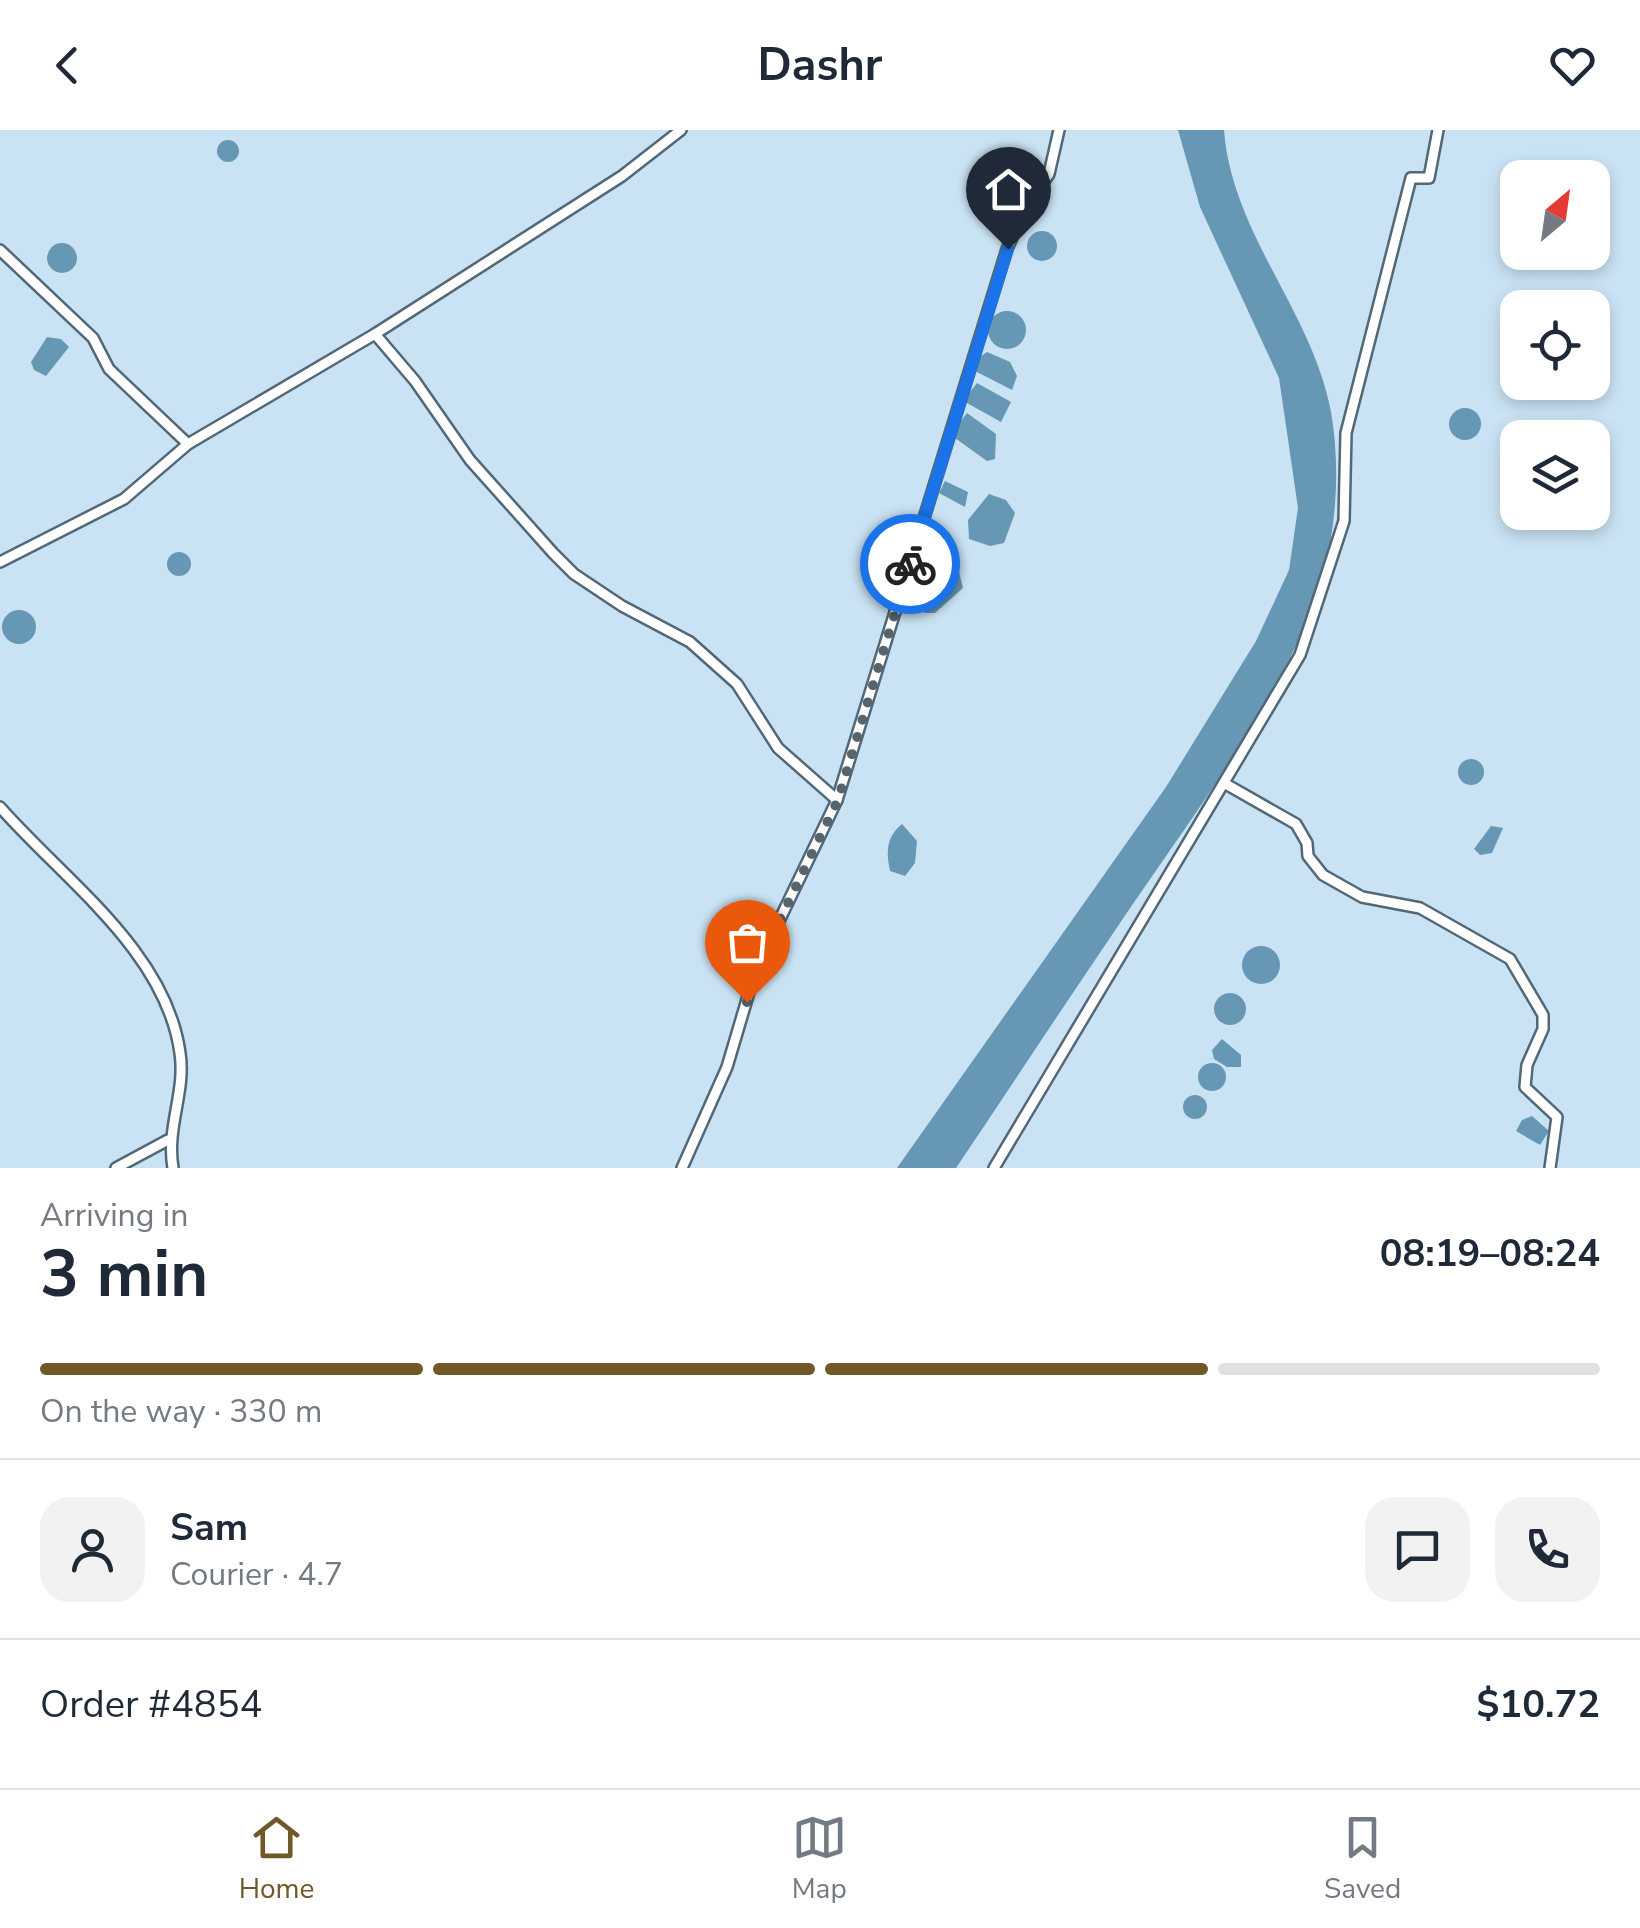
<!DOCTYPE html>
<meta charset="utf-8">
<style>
:root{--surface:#fff;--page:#f2f2f3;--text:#1f2937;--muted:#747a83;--line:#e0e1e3;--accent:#705828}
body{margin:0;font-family:"Nunito Sans",sans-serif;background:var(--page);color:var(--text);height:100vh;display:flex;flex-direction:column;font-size:38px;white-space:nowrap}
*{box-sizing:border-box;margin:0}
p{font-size:32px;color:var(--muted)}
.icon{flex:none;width:55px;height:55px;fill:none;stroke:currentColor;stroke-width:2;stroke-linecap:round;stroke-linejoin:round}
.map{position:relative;height:1038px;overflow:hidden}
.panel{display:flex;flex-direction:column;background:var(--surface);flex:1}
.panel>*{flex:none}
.needle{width:65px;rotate:29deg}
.buttons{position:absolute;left:1500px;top:30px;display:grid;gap:20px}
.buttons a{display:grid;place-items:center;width:110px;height:110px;border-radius:20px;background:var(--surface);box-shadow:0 5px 15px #0003;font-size:50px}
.pin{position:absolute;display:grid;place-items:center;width:85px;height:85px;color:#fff;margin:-102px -42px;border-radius:50% 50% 50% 0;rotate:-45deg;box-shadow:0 0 10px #0007}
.pin .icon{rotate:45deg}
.courier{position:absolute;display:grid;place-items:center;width:100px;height:100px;margin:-50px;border:8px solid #1a73e8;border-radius:50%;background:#fff;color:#222;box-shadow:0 2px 12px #0007}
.summary em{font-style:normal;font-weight:700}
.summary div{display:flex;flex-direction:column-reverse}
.summary{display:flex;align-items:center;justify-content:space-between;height:170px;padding:0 40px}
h1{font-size:65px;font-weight:700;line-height:75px}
.bar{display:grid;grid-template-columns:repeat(4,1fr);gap:15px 10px;align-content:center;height:120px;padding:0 40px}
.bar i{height:12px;border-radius:8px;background:var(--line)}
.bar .active{background:var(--accent)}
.bar p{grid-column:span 4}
.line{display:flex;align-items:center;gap:25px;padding:0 40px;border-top:2px solid var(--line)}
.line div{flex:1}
.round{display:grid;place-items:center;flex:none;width:105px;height:105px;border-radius:30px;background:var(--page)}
header{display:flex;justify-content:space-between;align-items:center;height:130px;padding:0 40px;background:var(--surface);font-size:45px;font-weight:700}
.tab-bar{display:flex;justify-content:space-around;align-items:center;height:140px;border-top:2px solid var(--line);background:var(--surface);font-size:28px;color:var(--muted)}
.tab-bar a{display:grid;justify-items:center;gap:5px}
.tab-bar .active{color:var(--accent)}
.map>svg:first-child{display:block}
</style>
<header><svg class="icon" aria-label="back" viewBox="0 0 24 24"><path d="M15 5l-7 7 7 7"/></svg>Dashr<svg class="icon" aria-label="heart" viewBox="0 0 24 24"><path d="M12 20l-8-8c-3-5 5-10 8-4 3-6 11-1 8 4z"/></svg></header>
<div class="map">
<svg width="1640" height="1038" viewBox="0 0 1640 1038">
<rect width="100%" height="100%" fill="#cae3f4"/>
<g fill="#6697b5">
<path d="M1178,0H1224C1232,104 1312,181 1331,282C1343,351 1334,432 1305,497C1257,602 1185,697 1120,793C1065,874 1011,956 956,1038H897L1166,657L1256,511L1289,440L1298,378L1279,248L1200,77Z"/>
<circle cx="228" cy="21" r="11"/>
<circle cx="1042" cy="116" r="15"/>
<circle cx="62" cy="128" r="15"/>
<circle cx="1007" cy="200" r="19"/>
<path d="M47,207L61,209L69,217L46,246L34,240L31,232Z"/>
<path d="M987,222L1010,232L1017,246L1012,260L975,241L978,228Z"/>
<path d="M977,253L1011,272L1001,292L967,273L966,267Z"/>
<circle cx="1465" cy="294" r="16"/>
<path d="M967,283L996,304L995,329L987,331L955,308L954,300Z"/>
<path d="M945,351L968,362L965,377L939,363Z"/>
<path d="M989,364L1006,370L1015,383L1004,413L990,416L969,409L968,390Z"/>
<path d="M934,417H944L957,434L963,458L935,483H925L907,468C909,448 919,430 934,417Z"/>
<circle cx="179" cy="434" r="12"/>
<circle cx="19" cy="497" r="17"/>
<circle cx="1471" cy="642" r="13"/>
<path d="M902,694L917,711L915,733L905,746L890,741C886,722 886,707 902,694Z"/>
<path d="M1491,696L1503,698L1492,723L1480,725L1474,719Z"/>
<circle cx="1261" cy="835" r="19"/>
<circle cx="1230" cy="879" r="16"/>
<path d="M1222,909L1241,925V937H1227L1214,929L1212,920Z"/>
<circle cx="1212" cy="947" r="14"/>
<circle cx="1195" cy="977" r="12"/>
<path d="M1532,986L1549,1001L1540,1015L1516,1001L1522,990Z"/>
</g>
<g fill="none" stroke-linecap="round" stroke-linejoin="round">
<g stroke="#526877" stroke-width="14">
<g id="minor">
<path d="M0,120L93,208L109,239L188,314"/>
<path d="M375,204L415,251L470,330L553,423L574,444L622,476L690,512L737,554L778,618L837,670"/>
<path d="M0,432L124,369L188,314L375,204L622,46L681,0"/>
<path d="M1224,653L1296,694L1307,713L1308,726L1323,745L1362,767L1420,778L1510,829L1543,885V899L1527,935L1525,957L1557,987L1550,1038"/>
<path d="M0,677C64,750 166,821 180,923C186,962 166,997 173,1038"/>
<path d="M116,1038L168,1010"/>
<path d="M682,1038L727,937L756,839L837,670L1007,119L1025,79L1049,44L1059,0"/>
<path d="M994,1038L1300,525L1344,391L1346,303L1411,48H1429L1438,0"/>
</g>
</g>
<use href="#minor" stroke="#fff" stroke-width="9"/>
</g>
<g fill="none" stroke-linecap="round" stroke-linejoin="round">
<path stroke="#55646d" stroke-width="10" stroke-dasharray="0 18" d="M747,872L756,839L838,670L910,434"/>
<path stroke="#1a73e8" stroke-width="12" d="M910,434L1008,119"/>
</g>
</svg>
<div class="buttons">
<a><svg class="needle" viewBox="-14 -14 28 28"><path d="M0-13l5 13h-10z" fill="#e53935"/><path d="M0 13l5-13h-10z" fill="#747a83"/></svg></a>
<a><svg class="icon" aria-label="locate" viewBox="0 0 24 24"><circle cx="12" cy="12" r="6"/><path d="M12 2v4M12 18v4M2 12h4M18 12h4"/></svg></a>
<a><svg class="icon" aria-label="layers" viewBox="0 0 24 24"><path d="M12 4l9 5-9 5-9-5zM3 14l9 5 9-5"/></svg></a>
</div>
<div class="pin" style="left:747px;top:872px;background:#ea580c"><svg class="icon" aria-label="bag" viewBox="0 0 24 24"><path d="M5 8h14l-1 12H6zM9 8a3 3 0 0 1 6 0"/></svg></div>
<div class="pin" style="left:1008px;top:119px;background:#1f2937"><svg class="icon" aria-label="home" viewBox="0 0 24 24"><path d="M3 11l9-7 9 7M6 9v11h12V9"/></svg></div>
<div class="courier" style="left:910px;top:434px"><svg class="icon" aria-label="bike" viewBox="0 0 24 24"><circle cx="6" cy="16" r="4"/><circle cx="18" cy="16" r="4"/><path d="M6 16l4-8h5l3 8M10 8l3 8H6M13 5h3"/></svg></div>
</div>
<section class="panel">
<div class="summary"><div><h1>3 min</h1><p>Arriving in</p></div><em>08:19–08:24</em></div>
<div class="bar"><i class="active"></i><i class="active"></i><i class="active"></i><i></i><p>On the way · 330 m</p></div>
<div class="line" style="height:180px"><a class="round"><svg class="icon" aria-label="person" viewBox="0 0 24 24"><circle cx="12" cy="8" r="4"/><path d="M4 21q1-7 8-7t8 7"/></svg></a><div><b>Sam</b><p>Courier · 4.7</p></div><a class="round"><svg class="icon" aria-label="chat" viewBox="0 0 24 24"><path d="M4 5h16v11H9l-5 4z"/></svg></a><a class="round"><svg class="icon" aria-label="phone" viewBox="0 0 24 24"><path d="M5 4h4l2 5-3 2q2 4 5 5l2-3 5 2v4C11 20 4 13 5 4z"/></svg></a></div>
<div class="line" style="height:130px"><div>Order #4854</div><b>$10.72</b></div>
</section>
<nav class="tab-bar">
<a class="active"><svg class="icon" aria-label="home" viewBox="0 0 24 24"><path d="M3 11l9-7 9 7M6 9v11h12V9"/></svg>Home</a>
<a><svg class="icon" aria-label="map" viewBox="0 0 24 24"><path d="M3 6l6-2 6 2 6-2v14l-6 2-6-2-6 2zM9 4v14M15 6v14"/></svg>Map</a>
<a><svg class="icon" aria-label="saved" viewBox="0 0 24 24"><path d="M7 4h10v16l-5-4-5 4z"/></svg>Saved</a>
</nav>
